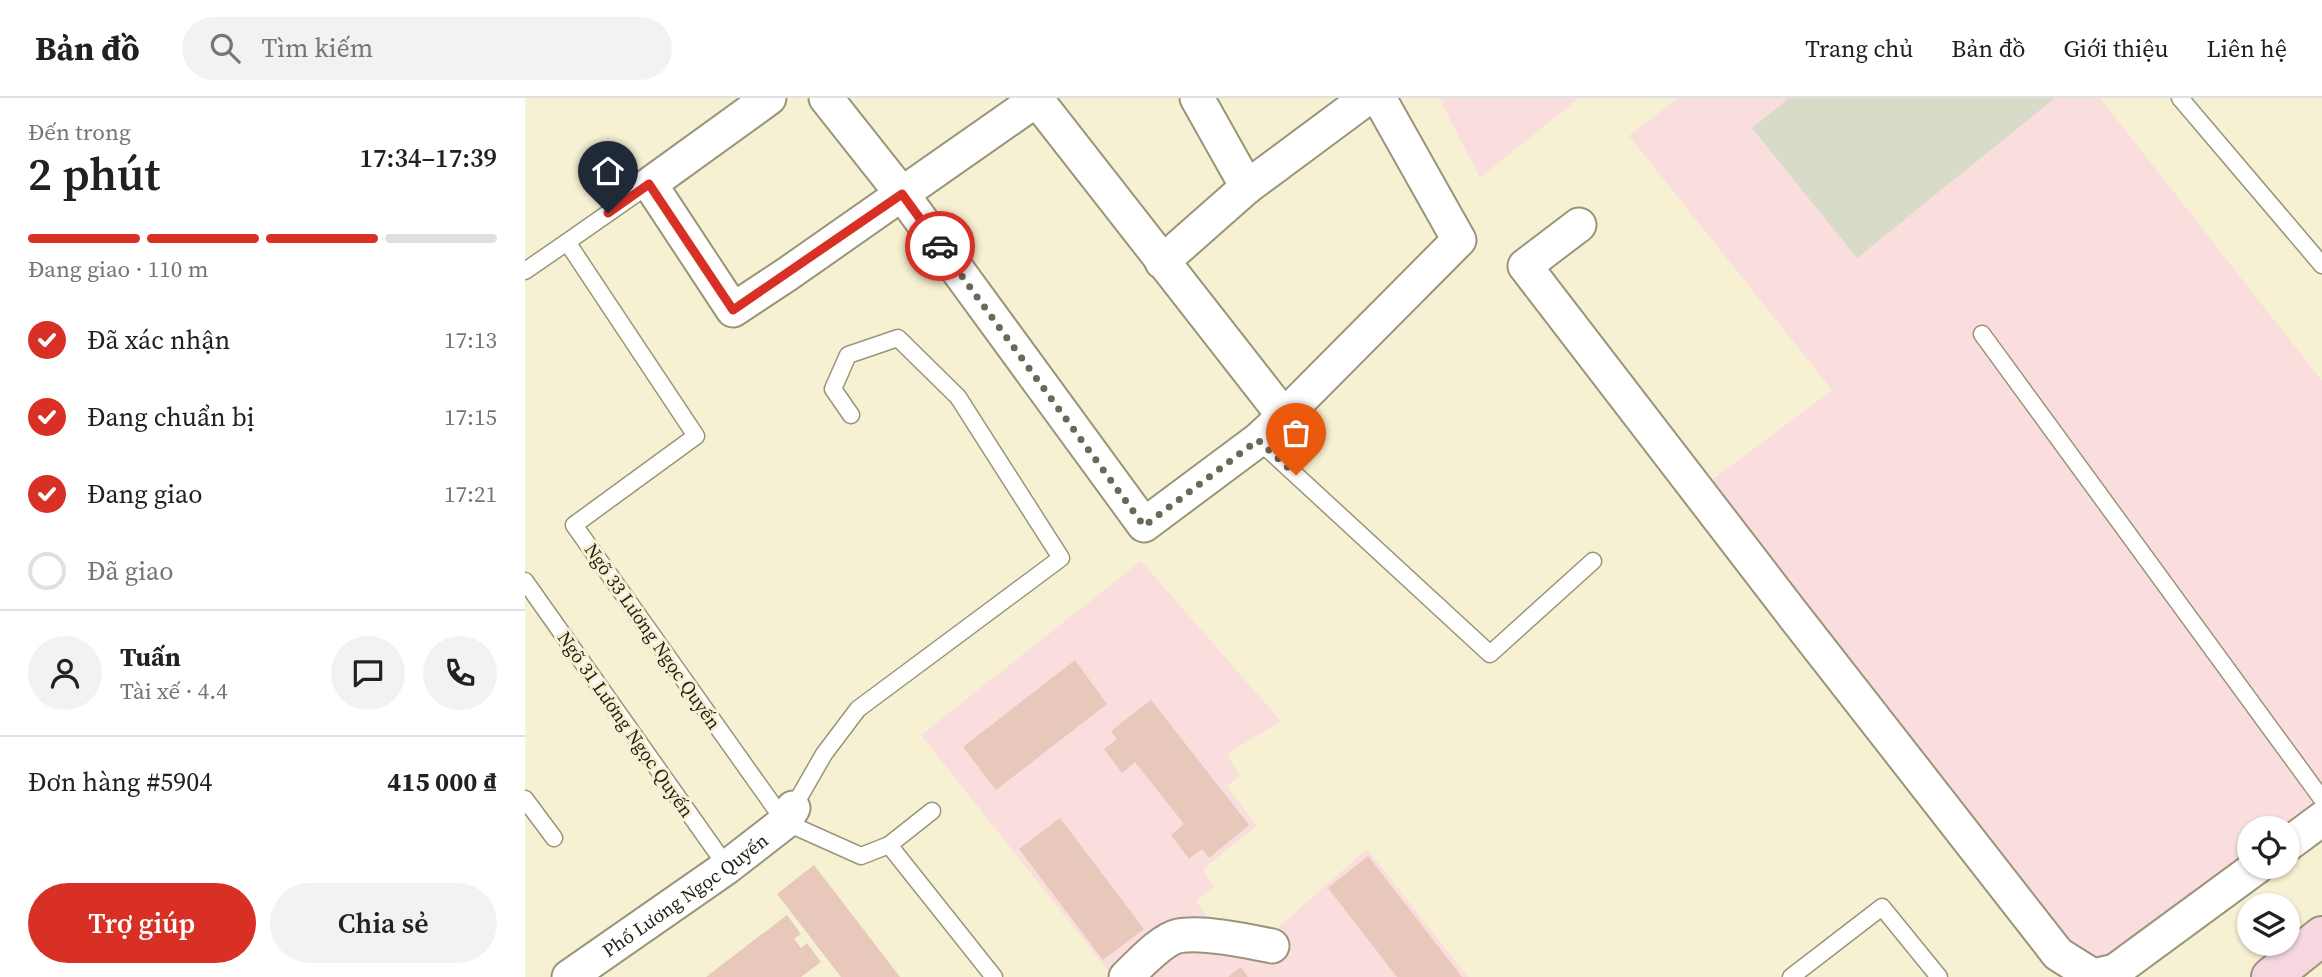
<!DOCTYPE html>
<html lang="vi">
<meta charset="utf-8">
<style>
:root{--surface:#fff;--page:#f2f2f2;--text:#202124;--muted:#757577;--line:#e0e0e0;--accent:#d93025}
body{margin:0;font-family:"Source Serif 4",serif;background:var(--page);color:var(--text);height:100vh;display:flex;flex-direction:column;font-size:26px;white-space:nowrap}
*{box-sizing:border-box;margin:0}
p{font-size:23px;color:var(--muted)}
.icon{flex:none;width:38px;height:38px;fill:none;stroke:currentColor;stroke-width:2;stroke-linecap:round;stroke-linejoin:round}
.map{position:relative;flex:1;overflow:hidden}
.drawer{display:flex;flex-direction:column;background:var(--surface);width:525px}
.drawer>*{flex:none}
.fabs{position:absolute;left:1712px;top:718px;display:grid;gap:14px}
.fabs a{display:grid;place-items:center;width:63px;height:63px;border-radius:50%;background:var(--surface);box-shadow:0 2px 5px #0004;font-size:35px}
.pin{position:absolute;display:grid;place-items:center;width:60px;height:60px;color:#fff;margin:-72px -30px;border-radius:50% 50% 50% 0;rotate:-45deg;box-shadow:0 0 7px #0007}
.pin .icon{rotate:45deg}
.courier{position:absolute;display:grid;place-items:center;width:70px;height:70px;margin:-35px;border:5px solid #d93025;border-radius:50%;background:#fff;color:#222;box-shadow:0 2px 9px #0007}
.headline em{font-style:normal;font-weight:600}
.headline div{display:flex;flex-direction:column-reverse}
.headline{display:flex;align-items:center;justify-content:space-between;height:119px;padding:0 28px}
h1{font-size:46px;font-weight:600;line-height:52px}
.bar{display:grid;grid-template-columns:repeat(4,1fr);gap:10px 7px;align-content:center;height:84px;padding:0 28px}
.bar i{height:9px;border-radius:5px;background:var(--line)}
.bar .on{background:var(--accent)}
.bar p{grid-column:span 4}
.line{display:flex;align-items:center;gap:18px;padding:0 28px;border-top:2px solid var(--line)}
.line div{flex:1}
.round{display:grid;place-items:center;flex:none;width:74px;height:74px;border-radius:37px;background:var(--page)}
ol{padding:0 28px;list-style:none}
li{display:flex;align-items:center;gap:21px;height:77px}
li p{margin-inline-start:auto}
li .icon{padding:7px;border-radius:50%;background:var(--accent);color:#fff;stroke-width:4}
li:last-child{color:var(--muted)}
li i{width:38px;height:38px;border:4px solid var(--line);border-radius:50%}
.cta{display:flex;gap:14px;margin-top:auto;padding:14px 28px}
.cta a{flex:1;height:80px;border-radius:42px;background:var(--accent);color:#fff;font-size:28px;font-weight:600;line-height:80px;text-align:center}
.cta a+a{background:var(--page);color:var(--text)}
header{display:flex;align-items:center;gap:42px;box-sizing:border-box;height:98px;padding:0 35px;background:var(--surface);border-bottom:2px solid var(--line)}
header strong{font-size:33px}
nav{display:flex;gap:38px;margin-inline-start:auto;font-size:24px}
.search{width:490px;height:63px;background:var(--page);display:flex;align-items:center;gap:18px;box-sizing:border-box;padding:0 24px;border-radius:38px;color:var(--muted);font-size:26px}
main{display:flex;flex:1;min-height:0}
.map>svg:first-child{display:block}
</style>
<header>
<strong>Bản đồ</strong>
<div class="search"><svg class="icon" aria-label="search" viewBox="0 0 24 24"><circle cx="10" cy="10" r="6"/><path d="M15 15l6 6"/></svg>Tìm kiếm</div>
<nav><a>Trang chủ</a><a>Bản đồ</a><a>Giới thiệu</a><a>Liên hệ</a></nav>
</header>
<main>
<section class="drawer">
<div class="headline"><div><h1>2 phút</h1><p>Đến trong</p></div><em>17:34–17:39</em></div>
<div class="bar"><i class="on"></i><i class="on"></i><i class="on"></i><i></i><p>Đang giao · 110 m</p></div>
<ol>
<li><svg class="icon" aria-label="check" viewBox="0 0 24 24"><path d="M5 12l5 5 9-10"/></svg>Đã xác nhận<p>17:13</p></li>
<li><svg class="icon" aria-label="check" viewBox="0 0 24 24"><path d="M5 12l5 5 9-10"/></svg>Đang chuẩn bị<p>17:15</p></li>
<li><svg class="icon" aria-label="check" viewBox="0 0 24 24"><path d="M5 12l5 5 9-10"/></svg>Đang giao<p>17:21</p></li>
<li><i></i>Đã giao</li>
</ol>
<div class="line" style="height:126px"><a class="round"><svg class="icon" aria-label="person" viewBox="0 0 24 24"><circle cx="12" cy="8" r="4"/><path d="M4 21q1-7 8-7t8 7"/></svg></a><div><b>Tuấn</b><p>Tài xế · 4.4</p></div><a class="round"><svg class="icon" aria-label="chat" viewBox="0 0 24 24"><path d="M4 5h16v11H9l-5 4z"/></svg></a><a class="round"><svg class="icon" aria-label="phone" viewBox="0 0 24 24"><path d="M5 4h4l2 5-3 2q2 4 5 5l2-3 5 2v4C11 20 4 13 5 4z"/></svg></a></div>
<div class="line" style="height:91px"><div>Đơn hàng #5904</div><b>415 000 ₫</b></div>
<div class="cta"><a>Trợ giúp</a><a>Chia sẻ</a></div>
</section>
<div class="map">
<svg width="1797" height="879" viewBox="0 0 1797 879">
<rect width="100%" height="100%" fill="#f7f1d3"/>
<g fill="#fadede">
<path d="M914,0H1054L955,80Z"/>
<path d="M1153,0H1575L1797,283V706L1762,730H1724V762L1564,871L1184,384L1307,292L1104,38Z"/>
<path d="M616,463L756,623L702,656L715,678L702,688L732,728L678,771L689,788L671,803L704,847L738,843L842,751L943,879H588L396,637Z"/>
</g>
<path fill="#d7dbc8" d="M1264,0H1530L1332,160L1227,30Z"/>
<g fill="#e8c8ba">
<path d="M550,562L582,606L471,692L438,649Z"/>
<path d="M626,602L724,727L684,760L677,751L664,761L646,737L659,726L610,664L597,675L579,651L592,641L586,633Z"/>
<path d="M535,720L619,831L578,862L494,751Z"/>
<path d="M843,758L937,879H872L803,790Z"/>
<path d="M289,767L375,879H316L252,796Z"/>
<path d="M262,817L276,836L269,841L276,850L282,845L296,864L276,879H181Z"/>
<path d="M716,869L723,879H703Z"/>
</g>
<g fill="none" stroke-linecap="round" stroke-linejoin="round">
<g stroke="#9a9479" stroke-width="19">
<g id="lane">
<path d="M1655,0L1797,167"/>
<path d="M125,86L42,144L171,338L49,427L260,724L336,758L364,747L469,879"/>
<path d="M0,173L42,144"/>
<path d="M1457,236L1797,701"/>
<path d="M733,342L965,556L1068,463"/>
<path d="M0,483L202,769"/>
<path d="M0,701L29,740"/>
<path d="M268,710L299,656L333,611L536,460L433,299L373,240L323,257L308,291L326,317"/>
<path d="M364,747L407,713"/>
<path d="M1266,879L1357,809L1414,879"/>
</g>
</g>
<g stroke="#9a9479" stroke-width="37">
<g id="street">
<path d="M244,0L125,86L208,212L261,177L514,0"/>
<path d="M301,0L377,96L619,427L733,342L759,318L934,142L854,0"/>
<path d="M672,0L722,89"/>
<path d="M512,2L759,318"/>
<path d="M1054,127L1000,168L1266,514L1533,856L1568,878L1590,873L1733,768"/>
<path d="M637,164L722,89L842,0"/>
<path d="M1762,747L1797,721"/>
<path id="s1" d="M44,879L202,769L260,724L268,710"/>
<path d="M601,879C614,867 636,842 653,838C677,833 723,843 747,848"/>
</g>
</g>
<g stroke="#9a9479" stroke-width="42">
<path id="secondary" d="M1746,879L1797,838"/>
</g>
<use href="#lane" stroke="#fff" stroke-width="16"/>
<use href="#street" stroke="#fff" stroke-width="33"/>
<use href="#secondary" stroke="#f6d6df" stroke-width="38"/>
</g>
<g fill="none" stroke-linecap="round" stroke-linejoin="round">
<path stroke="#6c6857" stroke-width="7" stroke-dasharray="0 12.6" d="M415,148L619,428L733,342L771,377"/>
<path stroke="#d93025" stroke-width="9" d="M83,115L124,86L208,212L377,96L415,148"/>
</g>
<g text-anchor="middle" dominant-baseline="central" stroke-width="6" stroke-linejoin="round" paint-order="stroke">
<g font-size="19" fill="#211f14" stroke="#f7f1d3">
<text transform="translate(128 538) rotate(55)">Ngõ 33 Lương Ngọc Quyến</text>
<text transform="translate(101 626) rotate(55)">Ngõ 31 Lương Ngọc Quyến</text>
<text stroke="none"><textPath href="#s1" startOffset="142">Phố Lương Ngọc Quyến</textPath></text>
</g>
</g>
</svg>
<div class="fabs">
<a><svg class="icon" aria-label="locate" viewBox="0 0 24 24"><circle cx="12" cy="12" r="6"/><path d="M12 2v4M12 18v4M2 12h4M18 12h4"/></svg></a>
<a><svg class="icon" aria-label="layers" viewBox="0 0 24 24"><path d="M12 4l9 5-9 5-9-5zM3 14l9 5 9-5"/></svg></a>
</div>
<div class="pin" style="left:771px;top:377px;background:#ea580c"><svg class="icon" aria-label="bag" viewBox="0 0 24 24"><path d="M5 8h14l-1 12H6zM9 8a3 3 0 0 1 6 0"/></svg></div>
<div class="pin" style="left:83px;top:115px;background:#1f2937"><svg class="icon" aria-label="home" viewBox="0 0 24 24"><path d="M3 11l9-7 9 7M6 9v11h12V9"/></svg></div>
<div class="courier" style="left:415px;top:148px"><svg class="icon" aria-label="car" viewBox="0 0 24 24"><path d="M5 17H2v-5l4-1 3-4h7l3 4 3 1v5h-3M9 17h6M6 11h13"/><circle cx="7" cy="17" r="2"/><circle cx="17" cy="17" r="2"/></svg></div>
</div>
</main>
